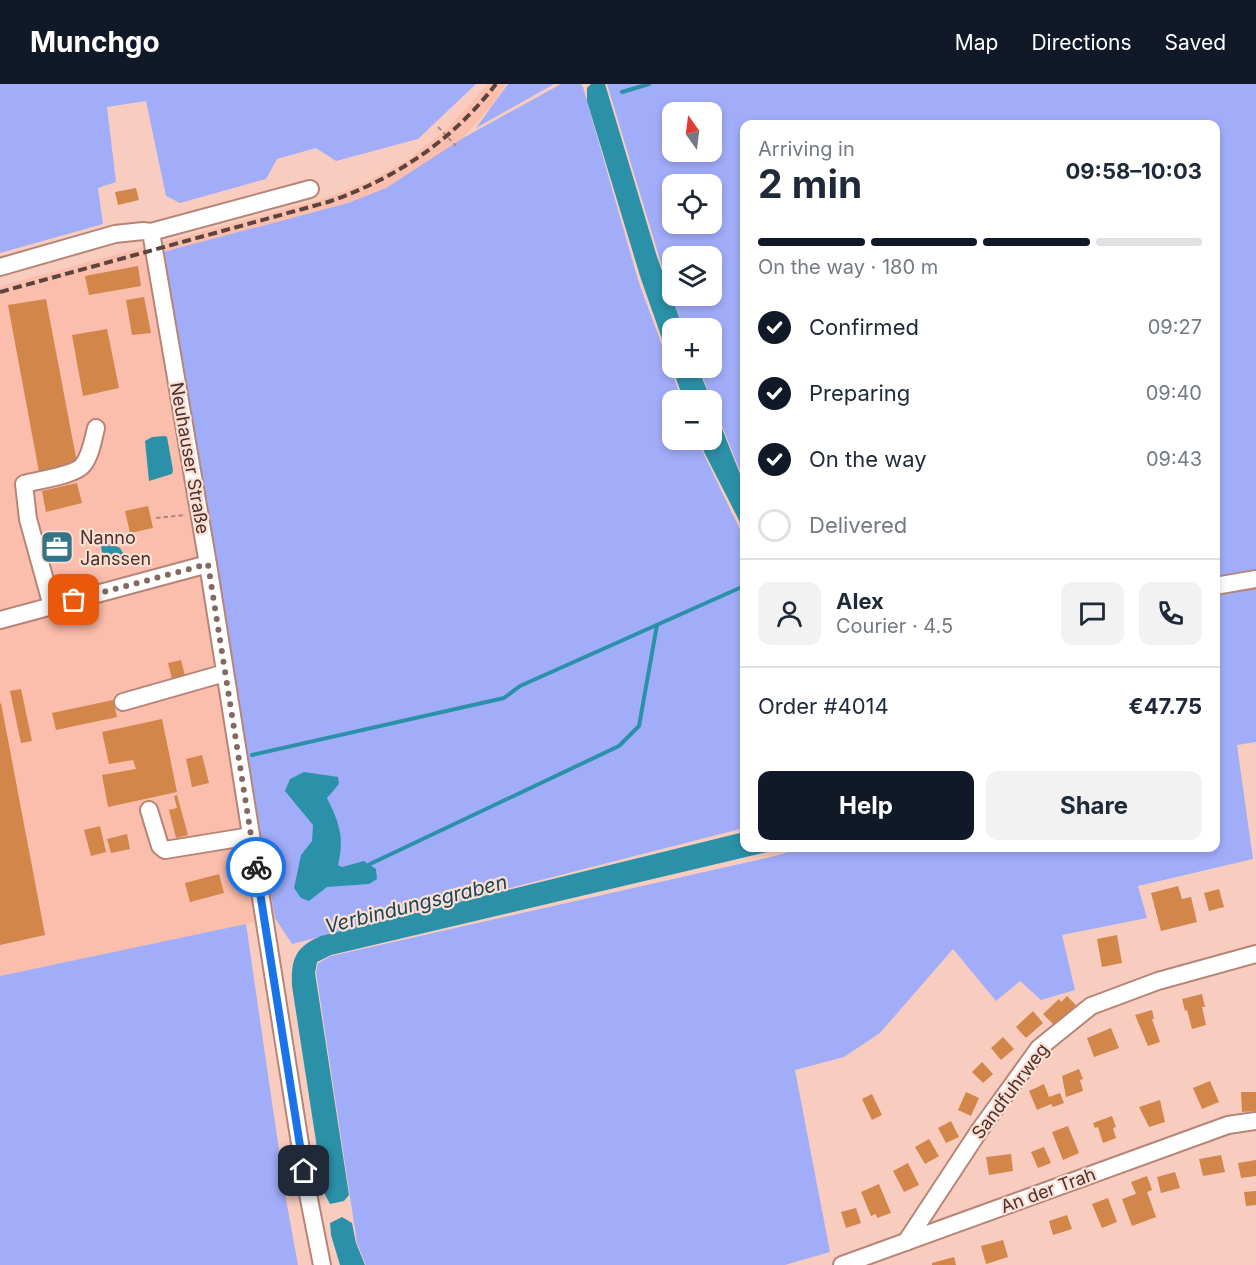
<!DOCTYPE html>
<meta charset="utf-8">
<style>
:root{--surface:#fff;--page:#f2f2f3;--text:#1f2937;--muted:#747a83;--line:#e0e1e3;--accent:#111827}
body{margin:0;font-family:Inter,sans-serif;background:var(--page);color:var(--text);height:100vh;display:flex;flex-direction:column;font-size:22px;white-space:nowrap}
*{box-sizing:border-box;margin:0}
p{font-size:20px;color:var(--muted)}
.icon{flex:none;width:33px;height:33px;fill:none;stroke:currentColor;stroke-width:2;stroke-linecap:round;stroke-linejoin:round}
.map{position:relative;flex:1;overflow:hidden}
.side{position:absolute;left:740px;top:36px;width:480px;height:732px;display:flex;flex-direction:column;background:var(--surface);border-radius:12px;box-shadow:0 3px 9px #0003}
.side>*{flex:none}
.needle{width:39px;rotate:346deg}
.tools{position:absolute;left:662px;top:18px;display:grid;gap:12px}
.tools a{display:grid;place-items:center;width:60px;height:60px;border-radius:12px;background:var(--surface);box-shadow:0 3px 9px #0003;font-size:30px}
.pin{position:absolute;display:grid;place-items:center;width:51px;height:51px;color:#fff;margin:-26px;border-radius:12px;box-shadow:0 3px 9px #0006}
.courier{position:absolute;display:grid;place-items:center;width:60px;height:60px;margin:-30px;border:4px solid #1a73e8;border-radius:50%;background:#fff;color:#222;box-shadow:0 2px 8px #0007}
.head em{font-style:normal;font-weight:700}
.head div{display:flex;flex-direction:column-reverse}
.head{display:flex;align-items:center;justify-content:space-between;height:102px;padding:0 18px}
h1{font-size:39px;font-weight:700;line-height:45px}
.bar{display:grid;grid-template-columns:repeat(4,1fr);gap:9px 6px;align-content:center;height:72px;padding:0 18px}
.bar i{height:8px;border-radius:4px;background:var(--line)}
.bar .active{background:var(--accent)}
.bar p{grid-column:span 4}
.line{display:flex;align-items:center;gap:15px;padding:0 18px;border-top:2px solid var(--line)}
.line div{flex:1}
.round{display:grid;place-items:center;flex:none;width:63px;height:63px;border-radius:12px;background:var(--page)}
ol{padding:0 18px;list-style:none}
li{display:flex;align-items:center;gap:18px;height:66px}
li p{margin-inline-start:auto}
li .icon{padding:6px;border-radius:50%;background:var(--accent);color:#fff;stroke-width:4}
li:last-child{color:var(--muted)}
li i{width:33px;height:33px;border:3px solid var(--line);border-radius:50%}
.cta{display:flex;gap:12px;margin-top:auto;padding:12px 18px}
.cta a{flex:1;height:69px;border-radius:12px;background:var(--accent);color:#fff;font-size:24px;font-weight:700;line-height:69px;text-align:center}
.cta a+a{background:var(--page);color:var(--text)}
header{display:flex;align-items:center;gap:36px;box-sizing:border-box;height:84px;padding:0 30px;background:var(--accent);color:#fff}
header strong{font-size:28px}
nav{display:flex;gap:33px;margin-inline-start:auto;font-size:21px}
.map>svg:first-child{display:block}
</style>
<header>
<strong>Munchgo</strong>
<nav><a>Map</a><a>Directions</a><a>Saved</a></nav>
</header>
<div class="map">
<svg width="1256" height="1181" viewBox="0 0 1256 1181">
<rect width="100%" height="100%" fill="#f8cdc0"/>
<path fill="#fbbdac" d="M488,0H506L493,20L463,54L386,104L348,119L163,168L275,834L0,892V202L326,114L365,99L408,76L449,43Z"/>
<g fill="#a2adfa" fill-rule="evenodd">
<path d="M0,0H476L418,55L336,77L316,64L277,75L266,95L180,119L166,112L146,17L107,23L116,98L98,104L103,140L0,169Z"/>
<path d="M508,0H554L476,44Z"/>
<path d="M561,0H581L583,3L638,196L682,316H672V356H697L744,454V744L292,860L275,834L163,168L348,119L386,104L463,54Z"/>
<path d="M607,0H1256V491L1215,497V40H744V397L699,284H711V244H684L671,212ZM672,28H711V68H672ZM672,100H711V140H672ZM672,172H711V212H672Z"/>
<path d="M1256,499V658L1237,661L1253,775L1138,802L1147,834L1062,851L1075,906L1041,916L1020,897L996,917L953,865L880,949L844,973L795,986L830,1168L785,1181H366L357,1159L316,888L318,879L331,872L775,772L801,764H1215V506Z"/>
<path d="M246,840L287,1121L298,1181H0V892Z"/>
</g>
<g fill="#2b91a9">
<path d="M591,0H605L657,173L683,244H672V283L641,195L587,17V4Z"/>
<path d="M672,284H698L711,316H684Z"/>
<path d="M711,317L744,400V446L698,356H711Z"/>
<path d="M165,352L167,353L173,386L172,390L149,397L145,357L152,353Z"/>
<path d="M110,451L114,461L120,464L126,474L124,478L109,483L104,479L99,452Z"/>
<path d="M304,688L338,693L339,700L327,714C339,738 345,754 338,781L342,783L364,777L376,785L377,795L369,800L327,803L309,817L301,814L294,804L301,771L312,757L313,741L285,707L290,695Z"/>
<path d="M744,748V764H784L331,871L317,878L315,889L349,1111L344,1117L330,1120L324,1109L292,902C291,875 295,863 321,852Z"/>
<path d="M342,1133L352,1139L356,1159L365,1181H340L331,1151L330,1139Z"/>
</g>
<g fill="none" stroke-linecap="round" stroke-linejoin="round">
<g stroke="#2b91a9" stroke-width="4">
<path d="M622,8L649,0"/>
<path d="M252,671L504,614L520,602L744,502"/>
<path d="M370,780L619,662L639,642L657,541"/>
</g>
</g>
<g fill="#d2864a">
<path d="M136,104L139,116L118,121L115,108Z"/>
<path d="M138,182L141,202L89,211L85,192Z"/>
<path d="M144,213L151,249L132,251L126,216Z"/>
<path d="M46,215L77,379L39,388L8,221Z"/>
<path d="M107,245L119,304L83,312L72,251Z"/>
<path d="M77,399L82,419L46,428L42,407Z"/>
<path d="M148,422L153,444L130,449L125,427Z"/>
<path d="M67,452L70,466L48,472L45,458Z"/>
<path d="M181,576L185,592L172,595L168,579Z"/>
<path d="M21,605L32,657L21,659L10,607Z"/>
<path d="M113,616L117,633L56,646L52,629Z"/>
<path d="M1,619L45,851L0,861V620Z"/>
<path d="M162,635L177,708L108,723L102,691L136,685L133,676L109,680L102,648Z"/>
<path d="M202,671L209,699L192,703L186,675Z"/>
<path d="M177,711L188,751L176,754L169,726L177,724L174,712Z"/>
<path d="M100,742L106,768L91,772L84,746Z"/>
<path d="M127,750L130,765L111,769L107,755Z"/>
<path d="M219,790L224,809L190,818L185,799Z"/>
<path d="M1178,802L1182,815L1191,813L1197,838L1161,847L1151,809Z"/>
<path d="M1219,805L1224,823L1209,827L1204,809Z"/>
<path d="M1117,851L1122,879L1102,883L1097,855Z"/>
<path d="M1202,910L1205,923H1202L1206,941L1192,945L1187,926L1185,927L1182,915Z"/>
<path d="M1067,912L1076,921L1055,942L1043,930L1059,915L1061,918Z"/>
<path d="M1152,926L1154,935H1152L1160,958L1148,962L1135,931Z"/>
<path d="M1033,927L1043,939L1026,954L1016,943Z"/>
<path d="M1111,944L1119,964L1094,973L1087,954Z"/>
<path d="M1003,953L1014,965L1001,976L991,964Z"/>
<path d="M982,978L993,990L983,999L972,988Z"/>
<path d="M1079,985L1083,995L1080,996L1083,1007L1066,1013L1062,992Z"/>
<path d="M1210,997L1219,1018L1202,1025L1193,1004Z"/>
<path d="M1044,1000L1049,1013L1060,1009L1064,1019L1053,1023L1051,1020L1037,1026L1029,1007Z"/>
<path d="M966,1008L979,1014L971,1032L958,1026Z"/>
<path d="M1241,1008H1256V1027L1242,1028Z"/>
<path d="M872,1010L882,1031L872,1036L862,1015Z"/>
<path d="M1160,1016L1165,1038L1149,1043L1139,1023Z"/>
<path d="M1112,1032L1116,1043L1113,1044L1116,1054L1103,1059L1098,1043L1095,1044L1093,1039Z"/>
<path d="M951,1037L959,1053L946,1059L938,1044Z"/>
<path d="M1068,1042L1079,1069L1063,1076L1052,1048Z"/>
<path d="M929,1055L939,1072L925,1080L915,1063Z"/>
<path d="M1044,1063L1051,1079L1038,1084L1031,1068Z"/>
<path d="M1011,1070L1013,1087L989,1091L986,1073Z"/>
<path d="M1221,1071L1225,1088L1203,1092L1199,1075Z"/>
<path d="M1256,1076V1092L1241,1094L1238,1079Z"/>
<path d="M908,1079L919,1101L904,1108L893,1087Z"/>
<path d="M1175,1088L1180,1104L1161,1109L1157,1093Z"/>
<path d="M1147,1092L1152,1106L1147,1108L1156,1133L1132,1142L1122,1115L1136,1110L1131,1098Z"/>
<path d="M879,1100L891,1129L877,1134L876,1130L871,1132L861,1108Z"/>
<path d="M1256,1107V1121L1246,1122L1244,1108Z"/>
<path d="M1108,1114L1117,1138L1102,1144L1092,1120Z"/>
<path d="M856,1124L861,1139L846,1144L841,1128Z"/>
<path d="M1067,1131L1072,1145L1053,1151L1049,1137Z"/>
<path d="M1003,1156L1008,1173L986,1180L981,1162Z"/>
<path d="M954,1173L956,1181H932V1179Z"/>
</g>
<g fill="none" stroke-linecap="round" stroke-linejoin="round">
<g stroke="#b68576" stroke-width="20">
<g id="minor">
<path d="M151,148L310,105"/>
<path d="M0,183L115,150L143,147L151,148L208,480L308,1110L322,1181"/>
<path d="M1215,502L1256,495"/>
<path d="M52,522L28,435L24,400C38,396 76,391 83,381C91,371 93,356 96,344"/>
<path d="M0,536L208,480"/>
<path d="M123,618L225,589"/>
<path d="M149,726L160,762L165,766L251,752"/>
<path d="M906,1158L979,1047L1039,964L1091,922L1158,897L1256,870"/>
<path d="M842,1181L1228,1041L1256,1037"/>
</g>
</g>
<g stroke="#ab897f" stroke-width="2" stroke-dasharray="4.5 3" stroke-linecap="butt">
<path d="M438,43L456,62"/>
<path d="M156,434L186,431"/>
</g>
<use href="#minor" stroke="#fff" stroke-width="16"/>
<path stroke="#5b443d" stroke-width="4" stroke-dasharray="9 4.5" stroke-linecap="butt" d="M0,208L328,118C395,95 453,56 496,0"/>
</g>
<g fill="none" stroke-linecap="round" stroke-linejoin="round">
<path stroke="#856860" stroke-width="6" stroke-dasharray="0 10.8" d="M74,516L208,480L256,783"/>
<path stroke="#1a73e8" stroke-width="8" d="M256,783L304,1087"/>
</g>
<defs>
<g id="office-square" transform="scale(1.725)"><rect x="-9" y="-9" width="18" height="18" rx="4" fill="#327586" stroke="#feddd3"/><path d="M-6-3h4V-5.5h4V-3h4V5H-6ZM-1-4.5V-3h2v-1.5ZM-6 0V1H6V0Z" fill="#fff"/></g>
</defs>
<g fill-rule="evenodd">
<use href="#office-square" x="57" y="463"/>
</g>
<g text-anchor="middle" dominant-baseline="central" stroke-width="4.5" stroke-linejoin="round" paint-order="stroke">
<g font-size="18" fill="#47322c" stroke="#feddd3">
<text transform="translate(190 374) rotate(80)">Neuhauser Straße</text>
<text transform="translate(1010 1007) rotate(-53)">Sandfuhrweg</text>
<text transform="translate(1048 1106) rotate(-20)">An der Trah</text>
</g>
<g font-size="18" fill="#47322c" stroke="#feddd3" text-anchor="start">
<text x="80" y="453">Nanno<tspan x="80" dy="21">Janssen</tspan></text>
</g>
<g font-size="20" font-style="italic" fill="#104956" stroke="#feddd3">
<text transform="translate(416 820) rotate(-14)">Verbindungsgraben</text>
</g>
</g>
</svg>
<div class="tools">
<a><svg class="needle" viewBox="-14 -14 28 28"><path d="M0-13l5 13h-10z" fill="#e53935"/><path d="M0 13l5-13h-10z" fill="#747a83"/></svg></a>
<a><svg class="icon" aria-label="locate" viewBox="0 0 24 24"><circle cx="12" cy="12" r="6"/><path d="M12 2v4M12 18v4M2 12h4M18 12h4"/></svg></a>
<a><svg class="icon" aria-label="layers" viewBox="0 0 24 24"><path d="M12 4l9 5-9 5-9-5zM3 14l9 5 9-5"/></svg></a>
<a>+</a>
<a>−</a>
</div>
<div class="pin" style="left:74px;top:516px;background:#ea580c"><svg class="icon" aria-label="bag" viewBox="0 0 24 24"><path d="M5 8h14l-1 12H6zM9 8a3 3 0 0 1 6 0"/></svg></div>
<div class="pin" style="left:304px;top:1087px;background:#1f2937"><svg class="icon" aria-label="home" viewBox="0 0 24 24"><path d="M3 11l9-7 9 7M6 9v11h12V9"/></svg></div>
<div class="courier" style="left:256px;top:783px"><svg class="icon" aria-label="bike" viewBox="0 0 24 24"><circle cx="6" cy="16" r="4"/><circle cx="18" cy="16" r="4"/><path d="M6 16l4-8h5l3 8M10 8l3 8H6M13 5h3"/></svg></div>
<section class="side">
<div class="head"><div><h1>2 min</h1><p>Arriving in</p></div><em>09:58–10:03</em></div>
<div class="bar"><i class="active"></i><i class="active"></i><i class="active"></i><i></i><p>On the way · 180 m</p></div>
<ol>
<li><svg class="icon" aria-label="check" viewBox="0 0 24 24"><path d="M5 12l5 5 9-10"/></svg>Confirmed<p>09:27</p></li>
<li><svg class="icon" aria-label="check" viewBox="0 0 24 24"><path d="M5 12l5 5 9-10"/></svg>Preparing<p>09:40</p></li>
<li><svg class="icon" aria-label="check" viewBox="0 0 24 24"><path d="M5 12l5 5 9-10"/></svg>On the way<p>09:43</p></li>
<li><i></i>Delivered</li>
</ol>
<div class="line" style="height:108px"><a class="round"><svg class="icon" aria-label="person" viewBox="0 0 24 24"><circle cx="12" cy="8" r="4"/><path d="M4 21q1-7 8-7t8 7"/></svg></a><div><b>Alex</b><p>Courier · 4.5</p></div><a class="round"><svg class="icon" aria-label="chat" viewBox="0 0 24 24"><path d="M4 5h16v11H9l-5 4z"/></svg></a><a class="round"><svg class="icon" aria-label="phone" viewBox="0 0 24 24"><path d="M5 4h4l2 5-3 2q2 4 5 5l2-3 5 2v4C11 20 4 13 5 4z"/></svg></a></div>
<div class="line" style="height:78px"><div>Order #4014</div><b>€47.75</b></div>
<div class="cta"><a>Help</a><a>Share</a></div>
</section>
</div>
